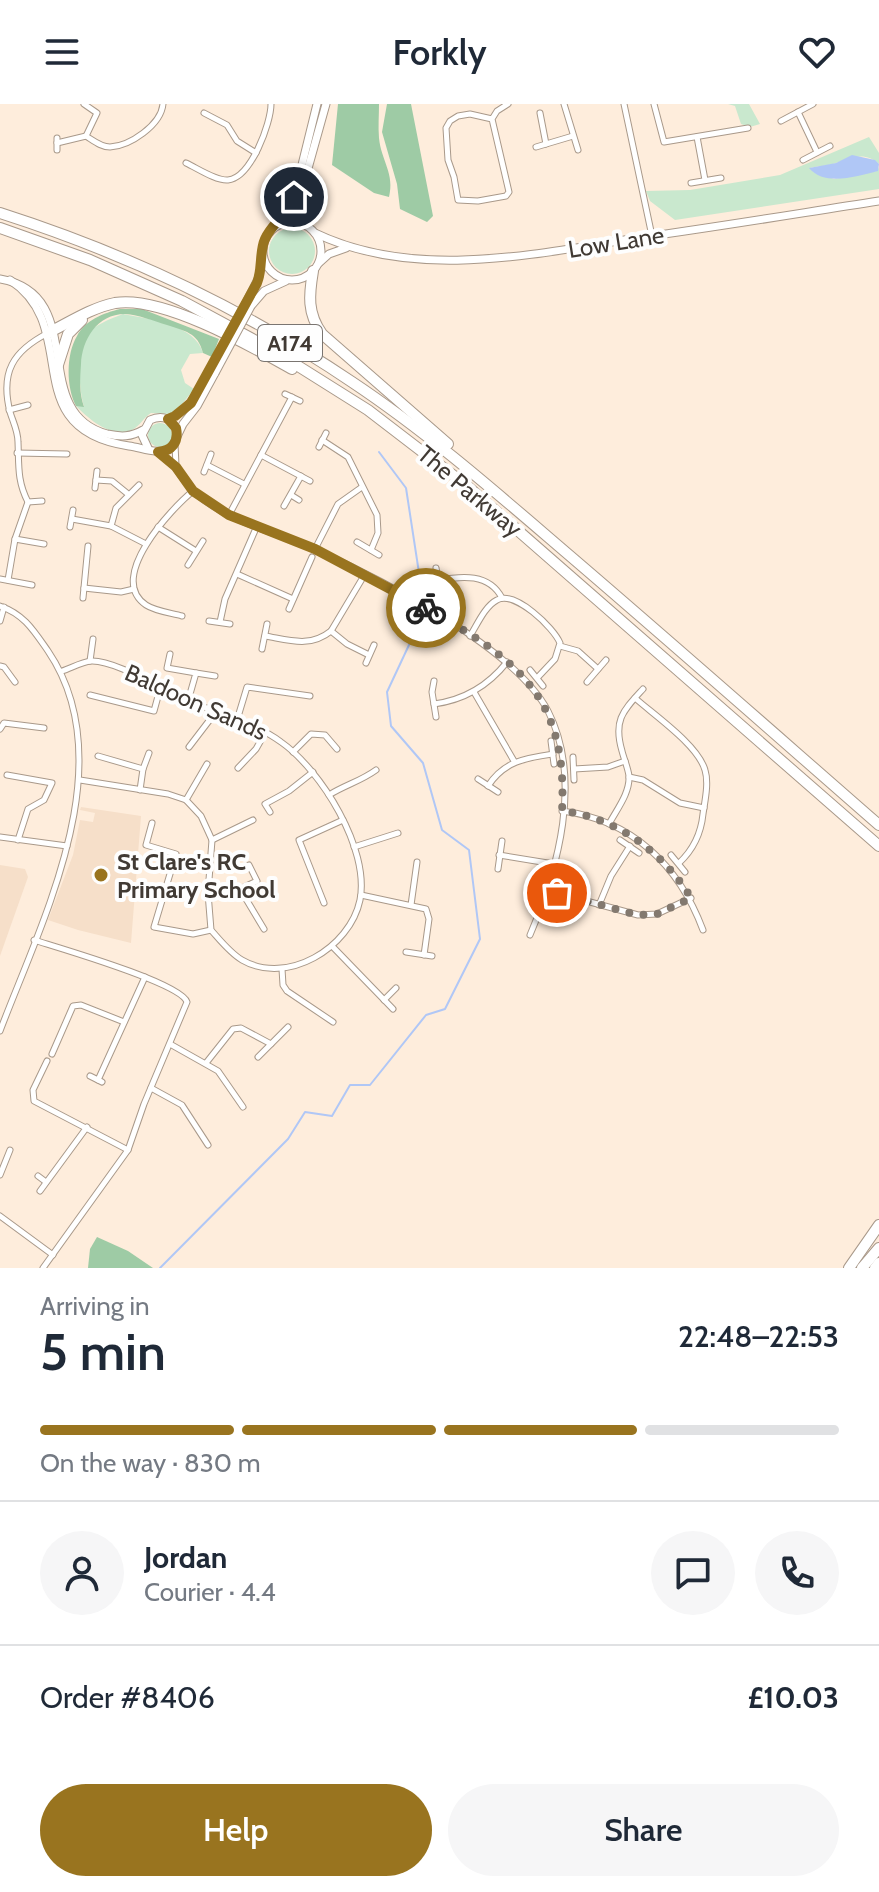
<!DOCTYPE html>
<meta charset="utf-8">
<style>
:root{--surface:#fff;--page:#f6f6f7;--text:#1f2937;--muted:#747a83;--line:#e0e1e3;--accent:#99741f}
body{margin:0;font-family:Cabin,sans-serif;background:var(--page);color:var(--text);height:100vh;display:flex;flex-direction:column;font-size:30px;white-space:nowrap}
*{box-sizing:border-box;margin:0}
p{font-size:26px;color:var(--muted)}
.icon{flex:none;width:44px;height:44px;fill:none;stroke:currentColor;stroke-width:2;stroke-linecap:round;stroke-linejoin:round}
.map{position:relative;height:1164px;overflow:hidden}
.side{display:flex;flex-direction:column;background:var(--surface);flex:1}
.side>*{flex:none}
.pin{position:absolute;display:grid;place-items:center;width:68px;height:68px;color:#fff;margin:-34px;border:4px solid #fff;border-radius:50%;box-shadow:0 2px 8px #0007}
.courier{position:absolute;display:grid;place-items:center;width:80px;height:80px;margin:-40px;border:6px solid #99741f;border-radius:50%;background:#fff;color:#222;box-shadow:0 2px 10px #0007}
.summary em{font-style:normal;font-weight:600}
.summary div{display:flex;flex-direction:column-reverse}
.summary{display:flex;align-items:center;justify-content:space-between;height:136px;padding:0 40px}
h1{font-size:52px;font-weight:600;line-height:60px}
.bar{display:grid;grid-template-columns:repeat(4,1fr);gap:12px 8px;align-content:center;height:96px;padding:0 40px}
.bar i{height:10px;border-radius:6px;background:var(--line)}
.bar .current{background:var(--accent)}
.bar p{grid-column:span 4}
.line{display:flex;align-items:center;gap:20px;padding:0 40px;border-top:2px solid var(--line)}
.line div{flex:1}
.round{display:grid;place-items:center;flex:none;width:84px;height:84px;border-radius:42px;background:var(--page)}
.cta{display:flex;gap:16px;margin-top:auto;padding:16px 40px}
.cta a{flex:1;height:92px;border-radius:48px;background:var(--accent);color:#fff;font-size:32px;font-weight:600;line-height:92px;text-align:center}
.cta a+a{background:var(--page);color:var(--text)}
header{display:flex;justify-content:space-between;align-items:center;height:104px;padding:0 40px;background:var(--surface);font-size:36px;font-weight:600}
.map>svg:first-child{display:block}
</style>
<header><svg class="icon" aria-label="menu" viewBox="0 0 24 24"><path d="M4 6h16M4 12h16M4 18h16"/></svg>Forkly<svg class="icon" aria-label="heart" viewBox="0 0 24 24"><path d="M12 20l-8-8c-3-5 5-10 8-4 3-6 11-1 8 4z"/></svg></header>
<div class="map">
<svg width="879" height="1164" viewBox="0 0 879 1164">
<rect width="100%" height="100%" fill="#feeddc"/>
<g fill="#f6dfc9">
<path d="M81,703L141,712L131,839L78,826L48,816L73,751L80,716L93,718L95,709L80,706Z"/>
<path d="M0,761L25,765L28,773L0,852Z"/>
</g>
<g fill="#c9e8ce">
<path d="M728,0H749L760,20L750,23L741,20L735,2Z"/>
<path d="M869,33L879,49V60C865,47 851,54 836,59C828,62 818,62 810,64L834,75L877,67L879,63V85L675,116L650,97L646,87L690,86L780,71Z"/>
<circle cx="292" cy="147" r="23"/>
<path d="M123,210C149,215 196,221 203,249L190,250L181,266L185,279L194,285L183,299L170,310L151,309C143,314 140,322 132,326C111,335 89,315 76,302H84C79,287 77,248 85,233C93,221 110,215 123,210Z"/>
<circle cx="160" cy="331" r="12"/>
</g>
<g fill="#9ecba5">
<path d="M338,0H379C379,11 378,23 379,34C381,56 395,70 389,93L374,89L332,61Z"/>
<path d="M387,0H411L433,112L427,118L400,105L397,80L382,28Z"/>
<path d="M120,205H142L219,235L212,253L203,249C198,228 184,227 167,221C154,217 139,211 125,210C97,210 82,236 81,260C80,276 79,288 84,303L76,302C66,283 66,250 77,232C85,216 104,209 120,205Z"/>
<path d="M97,1133L128,1147L153,1164H88L90,1145Z"/>
</g>
<path fill="#b0c7f6" d="M852,51L875,56L879,60L878,67C857,72 825,83 809,64L836,59Z"/>
<g fill="none" stroke-linecap="round" stroke-linejoin="round">
<g stroke="#b0c7f6" stroke-width="2">
<path d="M379,348L406,384L423,495"/>
<path d="M160,1164L288,1035L305,1008L332,1012L350,981H370L426,911L445,905L480,835L469,746L442,726L423,659L391,622L387,588L423,511"/>
</g>
<g stroke="#a9998a" stroke-width="7">
<g id="street">
<path d="M84,0L97,9L86,32C94,37 101,43 110,43C130,42 161,21 163,0"/>
<path d="M564,0L578,46"/>
<path d="M624,0L652,132"/>
<path d="M654,0L664,38L748,24"/>
<path d="M798,8L817,48"/>
<path d="M204,9L227,21L237,37L256,49"/>
<path d="M540,9L546,40"/>
<path d="M492,15L470,10L458,12L450,17L446,24L448,56L454,73L458,96L478,97L506,92L509,88L492,15L497,7L508,0"/>
<path d="M781,17L813,0"/>
<path d="M697,33L705,76"/>
<path d="M57,39L86,32"/>
<path d="M536,43L573,32"/>
<path d="M57,46V34"/>
<path d="M803,56L830,42"/>
<path d="M186,59C197,64 216,77 228,76C251,74 271,19 271,0"/>
<path d="M691,79L721,74"/>
<path d="M285,290L300,297"/>
<path d="M9,306L28,301"/>
<path d="M322,336L348,353L377,411L378,429L371,446"/>
<path d="M175,340L176,362"/>
<path d="M319,343L326,329"/>
<path d="M17,349L67,350"/>
<path d="M159,349C176,359 181,376 195,389C205,398 218,406 231,412C257,426 288,433 316,446C381,475 515,544 548,607C583,675 558,765 530,831"/>
<path d="M261,351L310,377"/>
<path d="M207,361L244,380"/>
<path d="M204,368L211,350"/>
<path d="M96,376L112,377L128,390"/>
<path d="M95,384L97,367"/>
<path d="M291,391L299,396"/>
<path d="M28,398L42,397"/>
<path d="M284,402L301,372"/>
<path d="M229,411L292,293"/>
<path d="M72,415L111,422L146,440"/>
<path d="M111,422L116,404L139,381"/>
<path d="M70,423L73,406"/>
<path d="M158,423L196,447"/>
<path d="M15,435L44,440"/>
<path d="M357,438L379,451"/>
<path d="M315,445L338,400L362,383"/>
<path d="M188,461L203,437"/>
<path d="M436,464L440,486"/>
<path d="M237,470L293,495"/>
<path d="M0,475L32,481"/>
<path d="M8,476L15,435L28,398C17,377 19,361 18,338C18,327 13,318 10,308C0,268 13,247 48,229"/>
<path d="M438,476C462,472 489,469 502,494"/>
<path d="M84,484L121,488L134,485"/>
<path d="M83,494L88,442"/>
<path d="M0,502C24,510 34,527 48,547C124,659 42,816 0,927"/>
<path d="M289,505L312,453"/>
<path d="M182,512C171,509 155,507 146,501C106,474 171,405 193,387"/>
<path d="M0,517L4,503"/>
<path d="M209,517L230,520"/>
<path d="M220,518L225,495L257,422"/>
<path d="M331,527L347,540L369,551"/>
<path d="M265,532C289,536 310,544 331,527L365,470"/>
<path d="M470,532C477,521 485,502 497,496C515,486 554,524 560,539L555,555L538,573"/>
<path d="M560,542L578,547L598,565"/>
<path d="M262,545L267,520"/>
<path d="M170,550L167,564L196,569L188,597"/>
<path d="M90,557L93,535"/>
<path d="M366,559L374,541"/>
<path d="M0,562L4,563L15,578"/>
<path d="M530,566L543,582"/>
<path d="M62,567C71,564 82,558 91,557C116,556 161,586 186,596C217,609 254,618 281,638C321,666 370,745 360,796C350,844 287,882 242,856C230,849 220,836 211,826L208,789L212,736L201,712L186,696L168,690L80,676"/>
<path d="M196,569L215,572"/>
<path d="M434,577L432,588L436,613"/>
<path d="M587,578L606,556"/>
<path d="M474,588L514,657"/>
<path d="M90,591L154,607L160,585"/>
<path d="M635,594C654,611 698,641 705,666C709,679 705,696 703,710C701,730 694,745 679,759"/>
<path d="M434,600C464,596 488,582 507,558"/>
<path d="M237,616L247,583L310,592"/>
<path d="M0,625L4,619L44,624"/>
<path d="M551,637L554,660"/>
<path d="M189,643L215,609"/>
<path d="M293,648L311,630L325,631L337,645"/>
<path d="M98,652L143,665L140,686"/>
<path d="M573,653L574,676"/>
<path d="M238,664L256,645L265,629"/>
<path d="M143,665L149,649"/>
<path d="M574,665L608,663L625,657"/>
<path d="M7,671L52,679L44,696L28,705L18,736"/>
<path d="M629,673L643,676L680,699L704,704"/>
<path d="M478,675L498,688"/>
<path d="M488,682C504,657 526,654 553,650"/>
<path d="M329,691C345,681 361,677 376,666"/>
<path d="M186,696L207,660"/>
<path d="M562,707C633,716 679,762 703,826"/>
<path d="M270,708L265,700L289,687L313,668"/>
<path d="M152,719L146,741L176,750L154,823L193,830L211,826"/>
<path d="M609,720C617,705 630,689 629,672C628,664 624,655 622,647C613,616 623,607 643,585"/>
<path d="M0,733L67,742"/>
<path d="M212,736L253,716"/>
<path d="M620,736L639,749"/>
<path d="M354,743L398,729"/>
<path d="M499,751L554,760"/>
<path d="M671,751L685,768"/>
<path d="M498,765L502,737"/>
<path d="M240,785L257,777L249,761"/>
<path d="M208,789L229,793L240,785L264,825"/>
<path d="M557,789L638,811L657,810L691,794"/>
<path d="M361,791L426,805L429,815L424,851"/>
<path d="M554,798L560,778"/>
<path d="M324,799L299,736L343,716"/>
<path d="M411,801L417,758"/>
<path d="M599,801L611,772L630,742"/>
<path d="M34,836C59,844 181,879 187,898L144,1000L128,1046L43,1164"/>
<path d="M332,842L393,905"/>
<path d="M406,848L432,852"/>
<path d="M282,865L283,881L287,887L333,918"/>
<path d="M384,896L396,884"/>
<path d="M170,940L218,967L243,1003"/>
<path d="M52,950L73,902L81,901L124,918"/>
<path d="M258,953L271,940"/>
<path d="M47,957L33,986L34,997L128,1046"/>
<path d="M206,959L233,925L241,924L271,940L288,923"/>
<path d="M90,972L102,978"/>
<path d="M98,976L145,873"/>
<path d="M151,984L182,1001L208,1041"/>
<path d="M0,1071L10,1046"/>
<path d="M38,1072L46,1078"/>
<path d="M40,1087L87,1023"/>
<path d="M0,1112L53,1151"/>
</g>
</g>
<g stroke="#a9998a" stroke-width="9">
<g id="secondary">
<circle cx="292" cy="147" r="29"/>
<path d="M278,119L294,93L317,0"/>
<path d="M307,120L300,106V93L326,0"/>
<path d="M315,129C417,178 538,149 644,133C723,122 801,109 879,97"/>
<path d="M319,159L329,150L346,144"/>
<path d="M0,175C91,191 26,308 107,330C121,333 131,333 143,326"/>
<path d="M10,176C84,224 14,325 129,342C143,344 158,351 171,345L183,320L197,302L215,269"/>
<path d="M246,199L259,173L262,157"/>
<path d="M251,202L264,187L286,177"/>
<path d="M168,315C190,307 199,285 210,266"/>
<path d="M148,344L142,331L150,316C163,310 174,315 177,329"/>
</g>
</g>
<g stroke="#a9998a" stroke-width="12">
<g id="highway">
<path d="M0,109C125,149 244,205 352,278C430,330 499,391 569,451C673,540 776,631 879,721"/>
<path d="M0,124L90,156L182,197L271,245L368,306L467,382L879,742"/>
<path d="M313,167C309,191 307,209 322,230L448,340"/>
<path d="M48,229C70,218 91,204 115,199C162,191 251,242 292,265"/>
<path d="M58,261L68,230L82,216"/>
<path d="M849,1164L879,1121"/>
<path d="M862,1164L879,1144"/>
<path d="M875,1164L879,1159"/>
</g>
</g>
<use href="#street" stroke="#fff" stroke-width="5"/>
<use href="#secondary" stroke="#fff" stroke-width="7"/>
<use href="#highway" stroke="#fff" stroke-width="10"/>
<g stroke="#a9998a" stroke-width="9" stroke-linecap="butt">
<g id="secondary-bridge">
<path d="M210,266L246,199"/>
<path d="M215,269L251,202"/>
</g>
</g>
<use href="#secondary-bridge" stroke="#fff" stroke-width="7"/>
</g>
<g fill="none" stroke-linecap="round" stroke-linejoin="round">
<path stroke="#83796f" stroke-width="8" stroke-dasharray="0 14.4" d="M426,504C518,556 568,593 562,707C616,713 664,749 691,794L657,810L638,811L557,789"/>
<path stroke="#99741f" stroke-width="10" d="M294,93C288,110 272,119 265,135C259,148 263,164 257,179L191,299L175,312L168,315L176,324C179,338 172,347 158,348L176,363L193,387L229,411L315,445L426,504"/>
</g>
<circle fill="#99741f" stroke="#fefefe" stroke-width="3" cx="101" cy="771" r="8"/>
<g text-anchor="middle" dominant-baseline="central" stroke-width="8" stroke-linejoin="round" paint-order="stroke">
<rect fill="#fefefe" stroke="#7a7571" stroke-width="2" x="258" y="221" width="64" height="36" rx="6"/>
<g font-size="22" font-weight="bold" fill="#413a34">
<text x="290" y="239">A174</text>
</g>
<g font-size="24" fill="#413a34" stroke="#fefefe">
<text transform="translate(616 138) rotate(-9)">Low Lane</text>
<text transform="translate(470 387) rotate(40)">The Parkway</text>
<text transform="translate(196 598) rotate(24)">Baldoon Sands</text>
</g>
<g font-size="24" font-weight="bold" fill="#413a34" stroke="#fefefe" text-anchor="start">
<text x="117" y="757">St Clare's RC<tspan x="117" dy="28">Primary School</tspan></text>
</g>
</g>
</svg>
<div class="pin" style="left:557px;top:789px;background:#ea580c"><svg class="icon" aria-label="bag" viewBox="0 0 24 24"><path d="M5 8h14l-1 12H6zM9 8a3 3 0 0 1 6 0"/></svg></div>
<div class="pin" style="left:294px;top:93px;background:#1f2937"><svg class="icon" aria-label="home" viewBox="0 0 24 24"><path d="M3 11l9-7 9 7M6 9v11h12V9"/></svg></div>
<div class="courier" style="left:426px;top:504px"><svg class="icon" aria-label="bike" viewBox="0 0 24 24"><circle cx="6" cy="16" r="4"/><circle cx="18" cy="16" r="4"/><path d="M6 16l4-8h5l3 8M10 8l3 8H6M13 5h3"/></svg></div>
</div>
<section class="side">
<div class="summary"><div><h1>5 min</h1><p>Arriving in</p></div><em>22:48–22:53</em></div>
<div class="bar"><i class="current"></i><i class="current"></i><i class="current"></i><i></i><p>On the way · 830 m</p></div>
<div class="line" style="height:144px"><a class="round"><svg class="icon" aria-label="person" viewBox="0 0 24 24"><circle cx="12" cy="8" r="4"/><path d="M4 21q1-7 8-7t8 7"/></svg></a><div><b>Jordan</b><p>Courier · 4.4</p></div><a class="round"><svg class="icon" aria-label="chat" viewBox="0 0 24 24"><path d="M4 5h16v11H9l-5 4z"/></svg></a><a class="round"><svg class="icon" aria-label="phone" viewBox="0 0 24 24"><path d="M5 4h4l2 5-3 2q2 4 5 5l2-3 5 2v4C11 20 4 13 5 4z"/></svg></a></div>
<div class="line" style="height:104px"><div>Order #8406</div><b>£10.03</b></div>
<div class="cta"><a>Help</a><a>Share</a></div>
</section>
